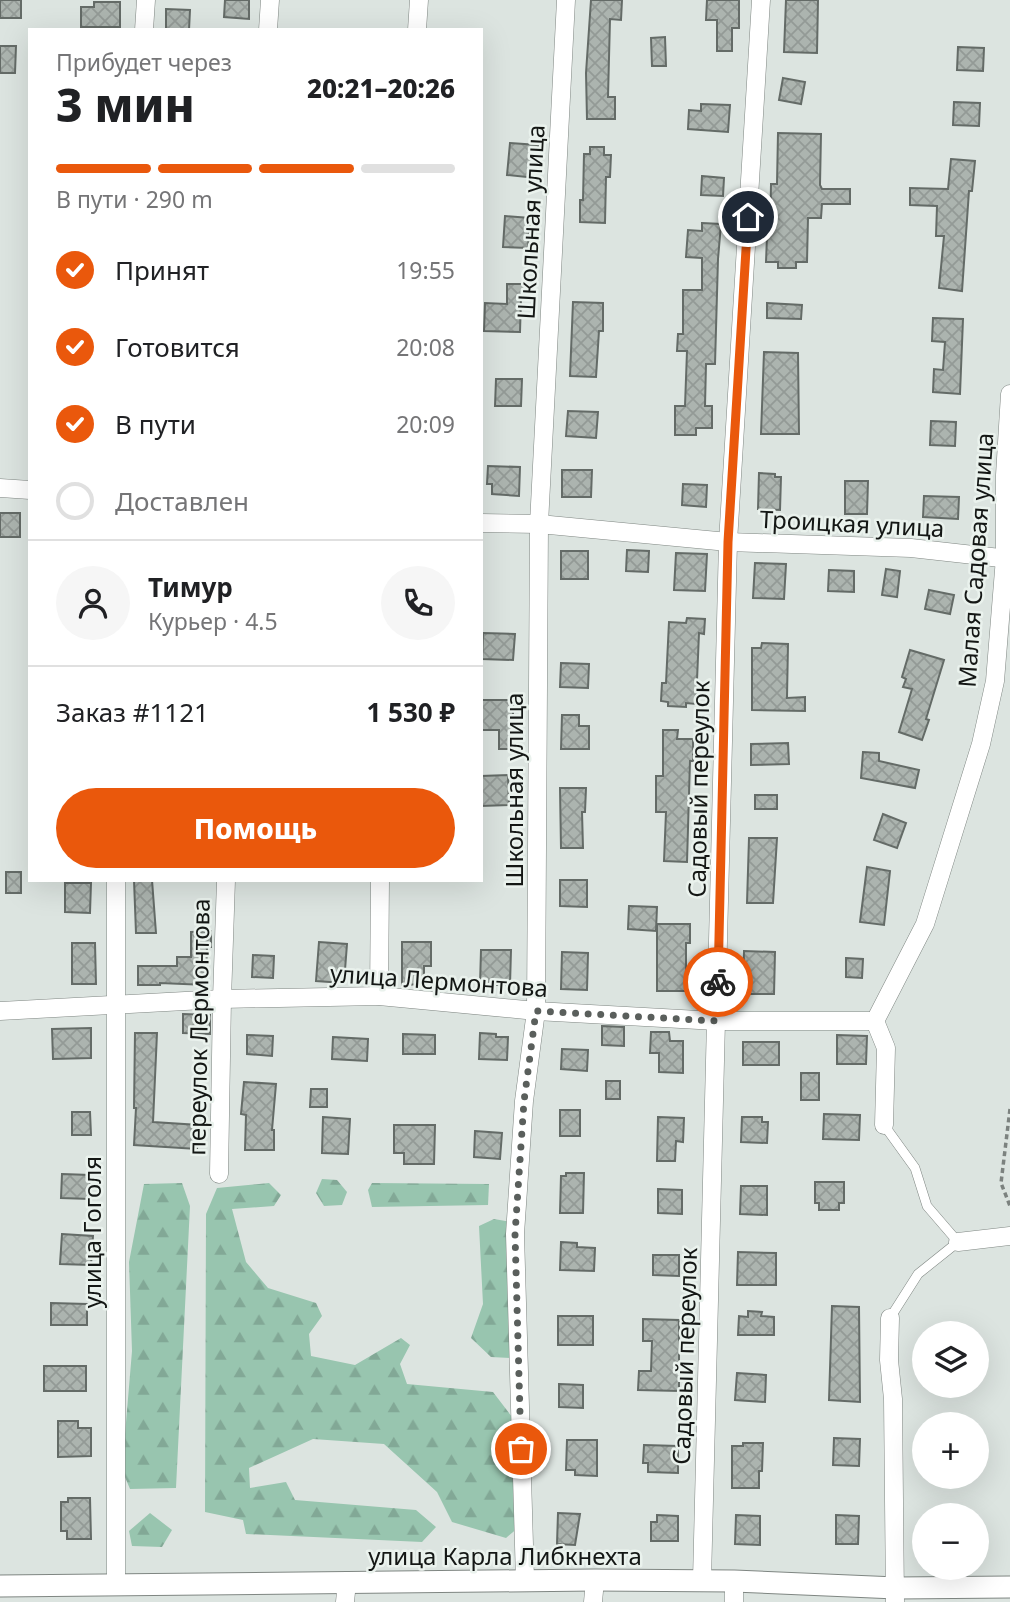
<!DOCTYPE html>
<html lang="ru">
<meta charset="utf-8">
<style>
:root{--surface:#fff;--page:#f6f6f6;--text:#202124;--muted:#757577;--line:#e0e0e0;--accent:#ea580c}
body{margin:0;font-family:"Noto Sans",sans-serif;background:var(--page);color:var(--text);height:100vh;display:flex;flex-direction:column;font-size:26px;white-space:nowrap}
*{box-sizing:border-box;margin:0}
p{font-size:23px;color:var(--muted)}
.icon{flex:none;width:38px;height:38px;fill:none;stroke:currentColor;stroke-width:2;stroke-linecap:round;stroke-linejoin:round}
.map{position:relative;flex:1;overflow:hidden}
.drawer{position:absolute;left:28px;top:28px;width:455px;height:854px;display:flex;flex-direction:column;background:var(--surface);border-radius:0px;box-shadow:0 7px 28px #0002}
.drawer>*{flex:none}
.buttons{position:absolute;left:912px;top:1321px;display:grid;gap:14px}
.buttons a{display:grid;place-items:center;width:77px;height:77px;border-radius:50%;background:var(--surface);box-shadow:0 7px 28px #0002;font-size:35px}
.pin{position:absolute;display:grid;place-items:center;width:60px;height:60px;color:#fff;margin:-30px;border:4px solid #fff;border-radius:50%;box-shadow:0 2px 7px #0007}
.courier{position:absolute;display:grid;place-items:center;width:70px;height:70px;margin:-35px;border:5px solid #ea580c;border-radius:50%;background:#fff;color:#222;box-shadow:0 2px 9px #0007}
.head em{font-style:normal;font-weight:800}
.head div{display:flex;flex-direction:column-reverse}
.head{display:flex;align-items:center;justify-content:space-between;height:119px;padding:0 28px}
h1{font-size:46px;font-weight:800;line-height:52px}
.bar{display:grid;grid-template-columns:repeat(4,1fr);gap:10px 7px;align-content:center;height:84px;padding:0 28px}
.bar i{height:9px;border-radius:5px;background:var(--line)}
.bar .current{background:var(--accent)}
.bar p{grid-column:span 4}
.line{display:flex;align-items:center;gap:18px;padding:0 28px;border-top:2px solid var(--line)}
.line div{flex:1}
.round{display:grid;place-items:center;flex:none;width:74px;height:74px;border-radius:37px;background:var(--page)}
ol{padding:0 28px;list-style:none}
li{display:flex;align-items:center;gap:21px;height:77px}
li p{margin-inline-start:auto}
li .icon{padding:7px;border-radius:50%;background:var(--accent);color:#fff;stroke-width:4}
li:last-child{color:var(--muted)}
li i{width:38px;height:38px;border:4px solid var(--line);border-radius:50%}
.action{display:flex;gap:14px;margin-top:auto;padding:14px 28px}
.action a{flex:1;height:80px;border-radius:42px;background:var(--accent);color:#fff;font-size:28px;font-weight:800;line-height:80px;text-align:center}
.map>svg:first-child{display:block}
</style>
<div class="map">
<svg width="1010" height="1602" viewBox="0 0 1010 1602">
<defs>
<pattern id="forest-firs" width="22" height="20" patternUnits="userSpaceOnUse" patternTransform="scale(1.75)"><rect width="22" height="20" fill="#98c5af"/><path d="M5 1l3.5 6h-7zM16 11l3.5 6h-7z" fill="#82a896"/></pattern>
<pattern id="building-cross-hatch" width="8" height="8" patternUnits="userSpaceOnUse" patternTransform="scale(1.75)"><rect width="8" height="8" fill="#acb4af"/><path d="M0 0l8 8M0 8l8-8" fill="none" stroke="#939a96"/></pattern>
</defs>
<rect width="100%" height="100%" fill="#dce4e0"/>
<g fill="url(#forest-firs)">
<path d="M322,1179L337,1180L347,1192L342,1205L324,1206L316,1193Z"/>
<path d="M182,1183L190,1206L176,1488L130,1489L122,1470L132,1351L129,1262L144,1184Z"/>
<path d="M269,1183L281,1195L274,1206L232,1209L246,1262L268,1288L316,1303L322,1316L309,1334L311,1356L355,1365L401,1338L410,1345L400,1364L407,1384L493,1392L512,1417L519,1527L506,1538L452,1522L437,1492L384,1444L313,1439L249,1468L250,1488L286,1482L295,1500L416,1510L436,1527L422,1542L246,1534L243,1520L205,1512L206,1214L217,1188Z"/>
<path d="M372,1183L489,1184L488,1205L372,1207L368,1190Z"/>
<path d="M494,1219L511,1222L512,1358L491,1357L471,1338L483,1304L479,1226Z"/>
<path d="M150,1513L172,1530L162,1547L132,1546L129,1531Z"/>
</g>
<g fill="url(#building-cross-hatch)" stroke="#646b67" stroke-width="2">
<rect x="0" y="0" width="21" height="18"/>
<path d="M225,0H249V19L224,17Z"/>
<path d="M591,0H622L621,20L610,19L608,97H615V119H587L586,73Z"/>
<path d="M707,0H739V28H732V51H717V20H706Z"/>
<path d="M786,0H818L817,53L784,52Z"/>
<path d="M94,2H120V27H81V7H94Z"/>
<path d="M166,9L190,10L189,30H166Z"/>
<path d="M665,37L666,66H652L651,38Z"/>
<path d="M0,46H16L15,73H0Z"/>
<path d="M958,47L984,48L983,71L957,70Z"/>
<path d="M783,78L805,82L801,104L779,100Z"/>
<path d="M954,102L980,103L979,126L953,125Z"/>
<path d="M701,104L730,105L728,132L688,129L689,110L701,111Z"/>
<path d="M778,133L821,134L820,185L822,189H850V204H822L821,218H808L807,262H796V268H778V262H766L767,236H770L771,184H777Z"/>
<path d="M510,143L538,145L536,178L507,175Z"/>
<path d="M590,147H604V155H611L610,177H606L605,223L580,222V200H583L584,154H590Z"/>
<path d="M951,159L975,161L972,191H969L962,291L939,288L944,236H936L937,206L910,205V188L948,189Z"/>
<path d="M702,176L724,178L723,196L701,195Z"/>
<path d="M505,216L530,218L528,248L503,247Z"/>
<path d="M702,223L721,224L718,259L715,364H706L705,406H712V428H696V435H675V406H685L687,351H677L678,334H683V290H702V258L686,257L688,230L702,231Z"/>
<path d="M507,284H526V298H521L520,332L484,331L485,303L507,304Z"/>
<path d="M573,302L603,303V331H599L596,377L570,376Z"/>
<path d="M767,303L802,305L801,319L767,318Z"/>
<path d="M933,318L963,319L960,394L933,392L934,369L943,370L945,342L932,341Z"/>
<path d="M764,352L798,353L799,434H761Z"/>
<path d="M496,379H522L521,406H495Z"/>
<path d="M568,411L598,412L596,438L566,436Z"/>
<path d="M931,421L956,422L955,446L930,445Z"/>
<path d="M488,466L520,467L519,496L492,494V484H487Z"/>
<path d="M562,470H592L591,497H562Z"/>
<path d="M759,473L775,474V477H781L780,510L758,509Z"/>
<path d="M845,481H868L867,514H845Z"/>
<path d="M683,484L707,485L706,507L682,505Z"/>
<path d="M924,496L959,497L958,519L923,517Z"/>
<rect x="0" y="513" width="20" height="24"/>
<path d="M627,550L649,551L648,572L626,571Z"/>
<rect x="561" y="551" width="27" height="28"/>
<path d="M676,553L707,554L705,591L674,590Z"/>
<path d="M755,563L786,564L784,599L753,598Z"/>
<path d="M886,569L900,571L897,597L882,595Z"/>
<path d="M829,570L854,571V592L828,591Z"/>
<path d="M929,590L954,595L950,614L925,609Z"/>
<path d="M687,618L705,619L704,634L699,633L696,704L686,703V707L668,706V702L661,701L662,683H666L669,622L686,623Z"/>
<path d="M483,633L515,634L513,660L482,659Z"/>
<path d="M762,643L788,644L787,698L805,697V711L752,710V648H761Z"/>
<path d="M910,650L944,660L926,719L929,720L922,740L899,732L912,689L903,687L906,679L902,677Z"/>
<path d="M561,663L589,664L588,688L560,687Z"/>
<path d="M481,700H513V749H499V730H481Z"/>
<path d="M562,715H579V726H589V749H561Z"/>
<path d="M663,730H678L677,739H693V761H690L687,862L664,861L666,812H656V776H663Z"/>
<path d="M788,743L789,764L751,765V744Z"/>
<path d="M863,752L879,753V761L919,770L915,788L861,778Z"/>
<path d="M508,775L509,805L481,806V776Z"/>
<path d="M560,788H586L585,812H582L583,848H561Z"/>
<rect x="755" y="795" width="22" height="14"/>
<path d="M883,814L906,823L897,848L874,840Z"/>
<path d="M749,838H777L773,903H747Z"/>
<path d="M867,867L890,871L884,925L860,922Z"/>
<rect x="6" y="872" width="15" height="21"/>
<path d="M134,880H152L156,933H136Z"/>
<path d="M560,880H587V907L560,906Z"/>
<path d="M65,883H91L90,913L65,912Z"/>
<path d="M629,906L657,907L656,931L628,929Z"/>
<path d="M657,924H690V943H686V991H657Z"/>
<path d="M211,931V947H207L206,985L160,983V985H138V966H177V957H191V932Z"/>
<path d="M319,942L347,944L344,983L316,981Z"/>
<path d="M402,942H431V966H424V984L402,985Z"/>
<path d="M72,943H95L96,984H72Z"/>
<path d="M481,950H511L510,985H480Z"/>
<path d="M744,951L775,952L774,994H743Z"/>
<path d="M562,952L588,953L587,990L561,989Z"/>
<path d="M253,955L274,956L273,978L252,977Z"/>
<path d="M846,958L863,959L862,978L846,977Z"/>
<path d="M183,1014L210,1015V1034L183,1033Z"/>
<path d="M602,1026L624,1027V1046L602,1045Z"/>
<path d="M91,1028V1058L53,1059L52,1029Z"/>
<path d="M651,1032H669L670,1041H683V1073L659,1072V1053H650Z"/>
<path d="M135,1033H157L153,1122L199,1125L197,1149L134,1145L136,1108H134Z"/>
<path d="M480,1033L496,1034V1037H508L507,1060L479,1059Z"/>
<path d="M403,1034L435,1035V1054H403Z"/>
<path d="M247,1035L273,1036L272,1056L247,1054Z"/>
<path d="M837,1035L867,1036L866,1064H837Z"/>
<path d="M333,1037L368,1039L367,1061L332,1059Z"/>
<rect x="743" y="1042" width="36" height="23"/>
<path d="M562,1049L588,1050L587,1071L561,1069Z"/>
<rect x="801" y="1073" width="18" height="27"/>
<rect x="606" y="1081" width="14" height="18"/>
<path d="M244,1082L276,1084L272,1130H274V1150H245L246,1115L241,1114Z"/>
<path d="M311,1089H327V1107H310Z"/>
<rect x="560" y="1110" width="20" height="26"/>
<path d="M72,1112H90L91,1135H72Z"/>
<path d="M824,1114L860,1115L859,1140L823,1139Z"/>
<path d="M323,1117L350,1119L348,1154L322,1153Z"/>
<path d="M658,1117L684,1118L683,1142L676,1141L675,1161H657Z"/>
<path d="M742,1117H762V1122H768L767,1143L741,1142Z"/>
<path d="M394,1125H435L434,1164H404V1153H394Z"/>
<path d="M475,1131L502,1133L500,1159L474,1157Z"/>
<path d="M566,1173H584L583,1213H560L561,1176H566Z"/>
<path d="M62,1174L90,1175V1199L61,1198Z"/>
<path d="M815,1182H844V1203H839V1210H819V1203H815Z"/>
<path d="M741,1186H767V1215L740,1214Z"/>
<path d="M658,1189L682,1190V1214L658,1213Z"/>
<path d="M62,1234L93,1236L91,1265L60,1264Z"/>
<path d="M561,1242L577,1243V1247L595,1248L594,1271L560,1270Z"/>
<path d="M738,1252L776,1253V1285H737Z"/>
<path d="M653,1255H679V1276L653,1275Z"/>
<path d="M51,1303L87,1304V1325H51Z"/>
<path d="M832,1306L859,1307L860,1402L829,1400Z"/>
<path d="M748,1311L762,1312L761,1316L774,1317V1335H738L739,1316L748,1317Z"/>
<rect x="558" y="1316" width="35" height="29"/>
<path d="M643,1319L679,1320V1391L638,1390L639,1371H651L652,1341H643Z"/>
<rect x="44" y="1366" width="42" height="25"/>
<path d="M737,1373L766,1375L765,1402L735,1400Z"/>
<path d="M559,1384L583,1385V1408L559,1407Z"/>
<path d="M58,1421H78V1428H91V1456L58,1457Z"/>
<path d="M834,1438L860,1439L859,1466L833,1465Z"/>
<path d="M567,1440H597V1476L575,1475V1470H566Z"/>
<path d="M743,1443H763L762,1471H759V1488H732V1446H743Z"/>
<path d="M644,1445L678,1446V1473L648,1472V1463H643Z"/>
<path d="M68,1498H90L91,1539H67V1531H61V1502H68Z"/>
<path d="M558,1513L580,1514L575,1545L557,1544Z"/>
<path d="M657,1515L678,1516V1541H651V1522H657Z"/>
<path d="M736,1515L760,1516V1545L735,1544Z"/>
<path d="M836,1515L859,1516L858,1544H836Z"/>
</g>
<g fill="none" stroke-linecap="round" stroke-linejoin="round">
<g stroke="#7f8682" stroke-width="10">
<path id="service" d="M884,1125L915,1168L927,1206L958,1242L918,1274L890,1318"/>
</g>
<g stroke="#7f8682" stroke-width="19">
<g id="minor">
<path d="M144,30L146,0"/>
<path d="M268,30L270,0"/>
<path d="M417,30L419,0"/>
<path d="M0,488L30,490"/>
<path d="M481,523L539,524L728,542L911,548L1010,559"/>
<path d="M379,996L380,880"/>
<path d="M0,1011L222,999L379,996L536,1011L717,1021H875"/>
<path d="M884,1125L886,1048L875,1021L925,924L981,744L995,681L1005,558V475L1010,394"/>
<path d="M219,1174L222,999L226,880"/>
<path d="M958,1242L1010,1236"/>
<path d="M890,1318L889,1360L893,1399L895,1602"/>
<path d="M525,1580L515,1234L524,1101L536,1011L539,524L566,0"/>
<path d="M702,1580L728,542L761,0"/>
<path d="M116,1585V880"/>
<path d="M345,1602L347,1582"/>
<path d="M593,1602L595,1580"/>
<path d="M734,1602V1581"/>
</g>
</g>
<g stroke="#7f8682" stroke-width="23">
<path id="tertiary" d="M0,1586L595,1580L734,1581L896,1588L1010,1587"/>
</g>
<path stroke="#7c827f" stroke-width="3.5" stroke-dasharray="5 3.5" stroke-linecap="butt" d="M1010,1109L1001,1183L1010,1206"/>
<use href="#service" stroke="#fff" stroke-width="9"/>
<use href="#minor" stroke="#fff" stroke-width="18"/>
<use href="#tertiary" stroke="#fff" stroke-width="21"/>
</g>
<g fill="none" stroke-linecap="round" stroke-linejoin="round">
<path stroke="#5a5f5c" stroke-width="7" stroke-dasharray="0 12.6" d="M521,1449L515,1234L524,1101L536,1011L717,1021L718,982"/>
<path stroke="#ea580c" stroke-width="9" d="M718,982L728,542L748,217"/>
</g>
<g text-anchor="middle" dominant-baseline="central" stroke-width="5" stroke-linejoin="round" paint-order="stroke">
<g font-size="24" fill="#141715" stroke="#eaf2ed">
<text transform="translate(530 222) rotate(-87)">Школьная улица</text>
<text transform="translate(852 523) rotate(3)">Троицкая улица</text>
<text transform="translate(975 560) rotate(-86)">Малая Садовая улица</text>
<text transform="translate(698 789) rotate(-89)">Садовый переулок</text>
<text transform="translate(513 790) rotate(-90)">Школьная улица</text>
<text transform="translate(439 980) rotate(4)">улица Лермонтова</text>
<text transform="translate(198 1027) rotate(-89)">переулок Лермонтова</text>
<text transform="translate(91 1232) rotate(-90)">улица Гоголя</text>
<text transform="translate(684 1356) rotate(-88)">Садовый переулок</text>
<text x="505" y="1555">улица Карла Либкнехта</text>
</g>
</g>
</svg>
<div class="buttons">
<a><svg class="icon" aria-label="layers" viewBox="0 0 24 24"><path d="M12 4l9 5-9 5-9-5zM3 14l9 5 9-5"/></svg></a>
<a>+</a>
<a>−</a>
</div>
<div class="pin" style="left:521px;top:1449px;background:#ea580c"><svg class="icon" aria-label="bag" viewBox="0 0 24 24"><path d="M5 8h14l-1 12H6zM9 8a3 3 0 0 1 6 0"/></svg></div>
<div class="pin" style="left:748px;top:217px;background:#1f2937"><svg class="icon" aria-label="home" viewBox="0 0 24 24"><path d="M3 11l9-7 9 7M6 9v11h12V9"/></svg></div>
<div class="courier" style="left:718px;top:982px"><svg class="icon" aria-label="bike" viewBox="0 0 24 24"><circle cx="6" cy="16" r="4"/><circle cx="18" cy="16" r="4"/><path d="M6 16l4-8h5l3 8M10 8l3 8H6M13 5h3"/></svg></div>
<section class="drawer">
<div class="head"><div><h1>3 мин</h1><p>Прибудет через</p></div><em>20:21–20:26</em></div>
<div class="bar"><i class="current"></i><i class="current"></i><i class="current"></i><i></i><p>В пути · 290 m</p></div>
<ol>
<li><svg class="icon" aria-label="check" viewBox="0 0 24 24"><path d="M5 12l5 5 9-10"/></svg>Принят<p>19:55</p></li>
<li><svg class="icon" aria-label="check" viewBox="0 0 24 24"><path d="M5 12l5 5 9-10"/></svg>Готовится<p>20:08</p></li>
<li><svg class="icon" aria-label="check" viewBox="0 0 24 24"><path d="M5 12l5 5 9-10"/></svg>В пути<p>20:09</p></li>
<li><i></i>Доставлен</li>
</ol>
<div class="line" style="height:126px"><a class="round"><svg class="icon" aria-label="person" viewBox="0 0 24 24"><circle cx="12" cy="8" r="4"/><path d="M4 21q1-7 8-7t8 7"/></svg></a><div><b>Тимур</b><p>Курьер · 4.5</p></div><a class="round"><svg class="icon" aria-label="phone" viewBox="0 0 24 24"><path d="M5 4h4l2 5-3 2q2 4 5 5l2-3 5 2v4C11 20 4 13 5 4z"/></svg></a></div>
<div class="line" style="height:91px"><div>Заказ #1121</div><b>1 530 ₽</b></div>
<div class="action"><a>Помощь</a></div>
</section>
</div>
